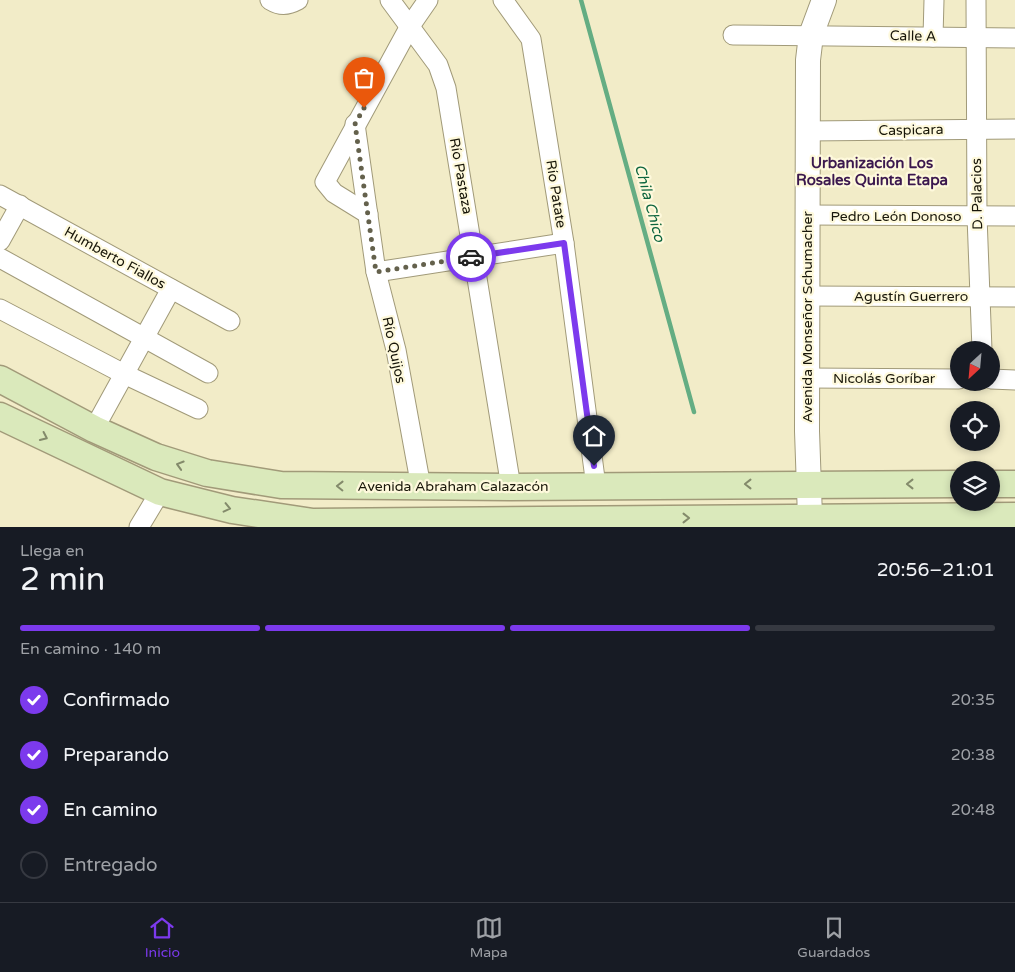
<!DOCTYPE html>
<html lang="es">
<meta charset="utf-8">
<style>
:root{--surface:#171b24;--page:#20242c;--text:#f1f3f6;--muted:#9ea1a6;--line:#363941;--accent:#7c3aed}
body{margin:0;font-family:"Varela Round",sans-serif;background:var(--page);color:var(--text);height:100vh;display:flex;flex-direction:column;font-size:19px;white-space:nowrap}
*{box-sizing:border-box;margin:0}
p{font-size:16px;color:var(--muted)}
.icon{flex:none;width:28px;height:28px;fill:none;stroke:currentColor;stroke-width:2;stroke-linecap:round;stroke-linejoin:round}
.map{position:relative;height:527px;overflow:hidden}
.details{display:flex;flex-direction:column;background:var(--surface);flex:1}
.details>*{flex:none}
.needle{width:32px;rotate:206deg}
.buttons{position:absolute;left:950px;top:341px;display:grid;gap:10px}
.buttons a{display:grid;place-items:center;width:50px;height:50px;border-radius:50%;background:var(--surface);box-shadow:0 2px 8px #0003;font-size:25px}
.pin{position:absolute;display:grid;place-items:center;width:42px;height:42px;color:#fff;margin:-51px -21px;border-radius:50% 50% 50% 0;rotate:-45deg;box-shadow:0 0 5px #0007}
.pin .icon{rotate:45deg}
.courier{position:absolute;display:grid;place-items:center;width:50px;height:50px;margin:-25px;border:4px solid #7c3aed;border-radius:50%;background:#fff;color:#222;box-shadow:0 1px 6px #0007}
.headline em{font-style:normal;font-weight:600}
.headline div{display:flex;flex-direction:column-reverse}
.headline{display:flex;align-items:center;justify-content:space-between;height:85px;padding:0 20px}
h1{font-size:32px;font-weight:600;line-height:38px}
.bar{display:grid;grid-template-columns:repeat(4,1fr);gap:8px 5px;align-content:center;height:60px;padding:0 20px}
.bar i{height:6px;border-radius:4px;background:var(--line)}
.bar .selected{background:var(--accent)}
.bar p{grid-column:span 4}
ol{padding:0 20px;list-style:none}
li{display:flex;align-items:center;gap:15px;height:55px}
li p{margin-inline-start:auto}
li .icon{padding:5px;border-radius:50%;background:var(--accent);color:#fff;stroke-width:4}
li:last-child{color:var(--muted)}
li i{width:28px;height:28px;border:2px solid var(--line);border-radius:50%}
.tabs{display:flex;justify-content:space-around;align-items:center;height:70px;border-top:1px solid var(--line);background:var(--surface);font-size:14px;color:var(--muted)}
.tabs a{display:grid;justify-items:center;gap:2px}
.tabs .selected{color:var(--accent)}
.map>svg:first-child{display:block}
</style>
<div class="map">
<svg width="1015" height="527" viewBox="0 0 1015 527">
<rect width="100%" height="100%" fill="#f2ecc8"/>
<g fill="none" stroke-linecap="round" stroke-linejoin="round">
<path stroke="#64ad83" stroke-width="4.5" d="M581,0L694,412"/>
<g stroke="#a19a79" stroke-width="21">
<g id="minor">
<path d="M270,0C280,6 287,6 298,0"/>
<path d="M390,0L438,65L446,88L511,487"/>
<path d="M503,0L531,39L564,243L596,486"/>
<path d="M976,0L977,216L982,350"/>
<path d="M733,35L1015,38"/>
<path d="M933,37L934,0"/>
<path d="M355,124L376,272L396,350L421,487"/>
<path d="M807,131L1015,129"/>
<path d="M0,195L230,321"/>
<path d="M368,214L334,193L325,182L410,26L428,0"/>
<path d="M806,215L1015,216"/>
<path d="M0,241L20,205"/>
<path d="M0,258L208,373"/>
<path d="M376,272L564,243"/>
<path d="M807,296L1015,297"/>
<path d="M0,309L124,374L198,409"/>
<path d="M808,378L959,379"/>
<path d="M991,379L1015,380"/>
<path d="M94,429L171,289"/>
<path d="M139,527L160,492"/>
</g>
</g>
<g stroke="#a19a79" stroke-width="26">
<path id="tertiary" d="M810,517L807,431L808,60L811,35L824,0"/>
</g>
<g stroke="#a19a79" stroke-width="29">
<g id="secondary">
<path d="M0,379L94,429L156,457L207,473L281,485L511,487L959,484"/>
<path d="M0,416L160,492L232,510L313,522L1015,516"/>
<path d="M991,484H1015"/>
</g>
</g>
<use href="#minor" stroke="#fff" stroke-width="19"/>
<use href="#tertiary" stroke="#fff" stroke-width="24"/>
<use href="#secondary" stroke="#dae9bb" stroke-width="26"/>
</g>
<defs><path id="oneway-chevron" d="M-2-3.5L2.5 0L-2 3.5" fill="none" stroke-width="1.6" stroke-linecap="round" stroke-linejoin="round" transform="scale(1.25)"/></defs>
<g stroke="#838a6b">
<use href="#oneway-chevron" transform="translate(44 437) rotate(25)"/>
<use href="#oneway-chevron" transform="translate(180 465) rotate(-163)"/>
<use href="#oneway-chevron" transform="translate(748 484) rotate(180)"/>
<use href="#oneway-chevron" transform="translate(910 484) rotate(180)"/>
<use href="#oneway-chevron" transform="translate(340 486) rotate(-179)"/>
<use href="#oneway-chevron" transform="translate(227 508) rotate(13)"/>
<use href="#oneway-chevron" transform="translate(686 518)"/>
</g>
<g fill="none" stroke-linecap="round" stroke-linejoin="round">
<path stroke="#64614c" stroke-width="5" stroke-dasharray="0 9" d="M364,108L355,124L376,272L471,257"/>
<path stroke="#7c3aed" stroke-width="6" d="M471,257L564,243L594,466"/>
</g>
<g text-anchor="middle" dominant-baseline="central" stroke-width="4.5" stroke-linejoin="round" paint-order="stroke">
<g font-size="14" fill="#181609" stroke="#fef9dc">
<text transform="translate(913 36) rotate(1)">Calle A</text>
<text transform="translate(911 130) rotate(-1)">Caspicara</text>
<text transform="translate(461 176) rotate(80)">Río Pastaza</text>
<text transform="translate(556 194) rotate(81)">Río Patate</text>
<text transform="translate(977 194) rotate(-91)">D. Palacios</text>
<text x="896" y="216">Pedro León Donoso</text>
<text transform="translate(115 258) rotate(29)">Humberto Fiallos</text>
<text x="911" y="296">Agustín Guerrero</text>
<text transform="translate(807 317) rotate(-90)">Avenida Monseñor Schumacher</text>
<text transform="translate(394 350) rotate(78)">Río Quijos</text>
<text x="884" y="378">Nicolás Goríbar</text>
<text x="453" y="486">Avenida Abraham Calazacón</text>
</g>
<g font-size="15" font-weight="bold" fill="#3b184e" stroke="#fef9dc">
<text x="872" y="163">Urbanización Los<tspan x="872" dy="17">Rosales Quinta Etapa</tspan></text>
</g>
<g font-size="15" font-style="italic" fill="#0d653e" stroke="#fef9dc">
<text transform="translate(650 203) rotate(75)">Chila Chico</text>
</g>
</g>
</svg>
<div class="buttons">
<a><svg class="needle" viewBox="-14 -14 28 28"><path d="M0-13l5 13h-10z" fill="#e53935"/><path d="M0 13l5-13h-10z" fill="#9ea1a6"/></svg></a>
<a><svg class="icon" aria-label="locate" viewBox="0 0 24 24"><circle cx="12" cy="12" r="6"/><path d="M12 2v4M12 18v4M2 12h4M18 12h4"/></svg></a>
<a><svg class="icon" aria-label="layers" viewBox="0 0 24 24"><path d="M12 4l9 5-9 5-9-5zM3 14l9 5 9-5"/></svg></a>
</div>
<div class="pin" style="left:364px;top:108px;background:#ea580c"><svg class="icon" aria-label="bag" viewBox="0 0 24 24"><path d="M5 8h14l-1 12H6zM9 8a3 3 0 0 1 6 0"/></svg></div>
<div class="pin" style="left:594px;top:466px;background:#1f2937"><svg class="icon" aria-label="home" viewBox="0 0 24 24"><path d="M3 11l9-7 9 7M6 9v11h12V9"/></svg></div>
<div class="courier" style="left:471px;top:257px"><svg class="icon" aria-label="car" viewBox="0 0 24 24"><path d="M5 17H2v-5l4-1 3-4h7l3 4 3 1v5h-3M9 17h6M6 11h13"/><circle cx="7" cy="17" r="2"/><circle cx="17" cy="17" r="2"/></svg></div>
</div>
<section class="details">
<div class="headline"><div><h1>2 min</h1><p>Llega en</p></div><em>20:56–21:01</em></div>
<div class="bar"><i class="selected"></i><i class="selected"></i><i class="selected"></i><i></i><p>En camino · 140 m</p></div>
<ol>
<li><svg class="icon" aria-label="check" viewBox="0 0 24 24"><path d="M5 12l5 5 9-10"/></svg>Confirmado<p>20:35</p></li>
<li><svg class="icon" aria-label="check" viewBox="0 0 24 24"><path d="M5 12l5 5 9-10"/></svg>Preparando<p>20:38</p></li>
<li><svg class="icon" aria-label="check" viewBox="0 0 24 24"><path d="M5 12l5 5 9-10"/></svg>En camino<p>20:48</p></li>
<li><i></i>Entregado</li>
</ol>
</section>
<nav class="tabs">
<a class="selected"><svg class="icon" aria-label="home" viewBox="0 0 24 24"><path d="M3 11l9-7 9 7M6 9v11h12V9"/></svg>Inicio</a>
<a><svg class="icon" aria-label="map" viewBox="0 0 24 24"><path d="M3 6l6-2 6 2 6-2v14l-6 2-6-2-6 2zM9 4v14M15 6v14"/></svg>Mapa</a>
<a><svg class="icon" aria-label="saved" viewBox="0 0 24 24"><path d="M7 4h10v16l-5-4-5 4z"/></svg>Guardados</a>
</nav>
